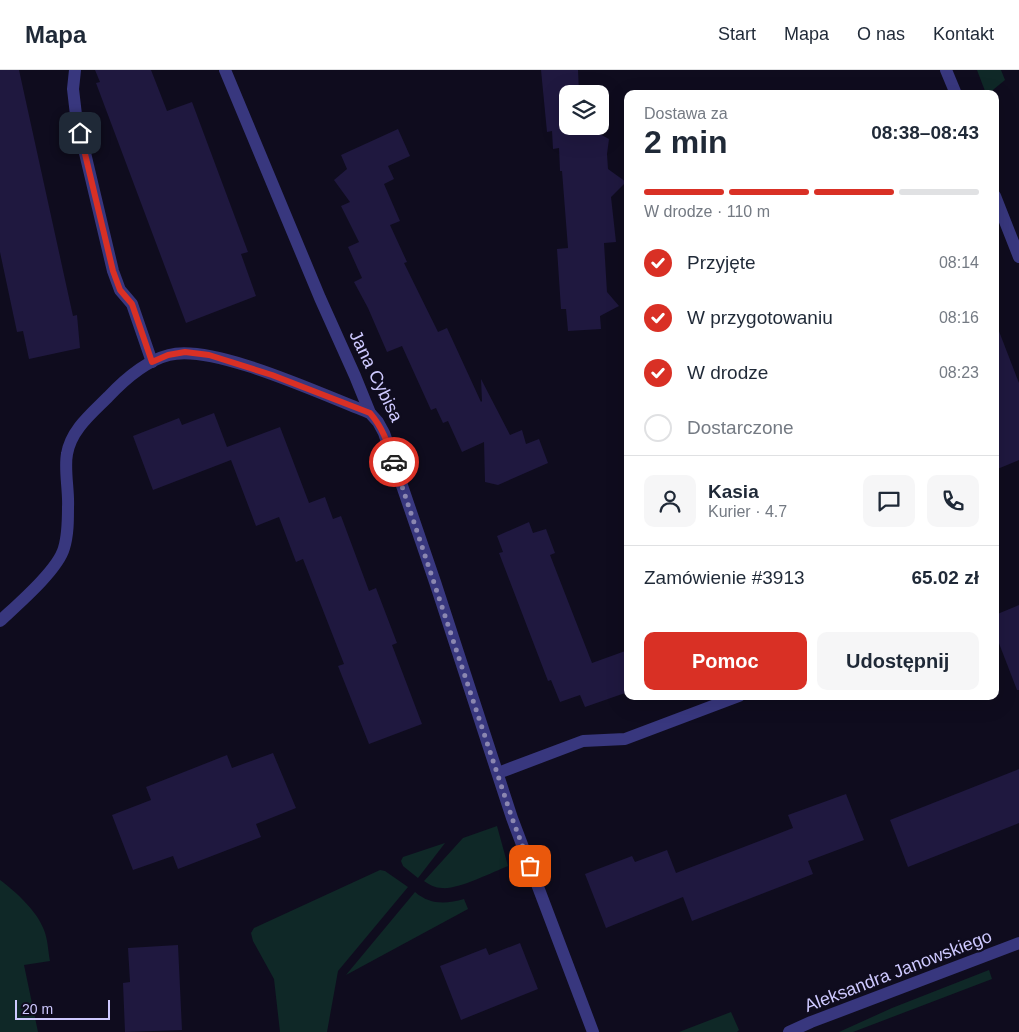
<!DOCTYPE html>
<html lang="pl">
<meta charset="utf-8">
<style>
:root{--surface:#fff;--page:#f6f6f7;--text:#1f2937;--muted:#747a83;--line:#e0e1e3;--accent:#d93025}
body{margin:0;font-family:Arial,sans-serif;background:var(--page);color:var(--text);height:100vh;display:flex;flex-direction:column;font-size:19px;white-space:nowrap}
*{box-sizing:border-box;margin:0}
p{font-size:16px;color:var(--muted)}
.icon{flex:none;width:28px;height:28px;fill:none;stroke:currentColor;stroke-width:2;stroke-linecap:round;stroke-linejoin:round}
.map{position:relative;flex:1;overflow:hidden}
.details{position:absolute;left:624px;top:20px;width:375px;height:610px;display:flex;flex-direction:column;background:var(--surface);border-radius:10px;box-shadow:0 5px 20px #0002}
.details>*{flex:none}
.tools{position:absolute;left:559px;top:15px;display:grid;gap:10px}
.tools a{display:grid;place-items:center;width:50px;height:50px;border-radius:10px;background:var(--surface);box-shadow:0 5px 20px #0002;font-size:25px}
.scale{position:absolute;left:15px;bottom:12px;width:95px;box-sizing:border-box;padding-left:5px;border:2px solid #cec9ff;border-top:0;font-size:14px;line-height:18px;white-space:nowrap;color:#cec9ff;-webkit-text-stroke:4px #0f0c1e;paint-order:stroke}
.pin{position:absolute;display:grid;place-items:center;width:42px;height:42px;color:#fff;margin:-21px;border-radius:10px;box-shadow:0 2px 8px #0006}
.courier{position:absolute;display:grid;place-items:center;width:50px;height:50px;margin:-25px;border:4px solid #d93025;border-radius:50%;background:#fff;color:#222;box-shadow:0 1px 6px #0007}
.overview em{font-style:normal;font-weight:700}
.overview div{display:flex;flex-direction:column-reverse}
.overview{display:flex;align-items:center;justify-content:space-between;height:85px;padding:0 20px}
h1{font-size:32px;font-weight:700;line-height:38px}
.bar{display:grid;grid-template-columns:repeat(4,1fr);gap:8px 5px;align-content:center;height:60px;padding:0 20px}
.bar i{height:6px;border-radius:4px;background:var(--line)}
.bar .on{background:var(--accent)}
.bar p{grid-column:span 4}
.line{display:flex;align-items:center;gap:12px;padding:0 20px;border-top:1px solid var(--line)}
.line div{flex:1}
.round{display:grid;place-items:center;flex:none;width:52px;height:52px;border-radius:10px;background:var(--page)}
ol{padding:0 20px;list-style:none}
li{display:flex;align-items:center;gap:15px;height:55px}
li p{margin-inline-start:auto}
li .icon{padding:5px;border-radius:50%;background:var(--accent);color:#fff;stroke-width:4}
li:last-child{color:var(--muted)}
li i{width:28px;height:28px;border:2px solid var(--line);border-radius:50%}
.primary-button{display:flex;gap:10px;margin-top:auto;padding:10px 20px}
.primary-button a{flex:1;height:58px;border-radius:10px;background:var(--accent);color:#fff;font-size:20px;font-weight:700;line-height:58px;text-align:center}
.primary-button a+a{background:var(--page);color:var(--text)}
header{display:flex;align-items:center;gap:30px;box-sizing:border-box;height:70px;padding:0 25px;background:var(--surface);border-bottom:1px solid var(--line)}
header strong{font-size:24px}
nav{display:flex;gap:28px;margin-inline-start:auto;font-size:18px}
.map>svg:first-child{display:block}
</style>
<header>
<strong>Mapa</strong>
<nav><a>Start</a><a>Mapa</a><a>O nas</a><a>Kontakt</a></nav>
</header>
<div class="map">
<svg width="1019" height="962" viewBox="0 0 1019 962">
<rect width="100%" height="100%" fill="#0f0c1e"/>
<g fill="#0f2827">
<path d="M977,0H1001L1005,10L988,24L985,21Z"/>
<path d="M497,756L508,796C493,802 457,820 442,818C435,818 430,815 424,811L463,768Z"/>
<path d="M445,773L418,808L403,796L401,791L403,787Z"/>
<path d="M380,800L385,801L408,817L338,901L327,962H280L274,909L253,871L251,863L254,858Z"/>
<path d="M0,810C16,822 37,841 44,860C48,870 48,881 50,891L24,895L38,962H0Z"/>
<path d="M415,822C430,835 446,834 464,829L468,839L346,905Z"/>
<path d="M989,900L992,909L853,962H839L892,938Z"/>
<path d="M731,942L739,960L737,962H679Z"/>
</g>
<g fill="#1f183f">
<path d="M0,0H19L73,246L77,245L80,278L29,289L23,261L17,262L0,182Z"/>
<path d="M95,0H151L167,41L192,32L248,182L241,184L256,226L186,253L96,13L100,12Z"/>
<path d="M541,0H578L579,22H591V24H568V56H593L594,61L609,69L607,84L608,99L626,112L611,127L616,172L604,173L607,222L619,236L600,246L601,259L568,261L566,239H561L557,179L568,178L562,101H560L559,78L553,79L552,61L547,62Z"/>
<path d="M398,59L410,86L388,96L394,109L384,114L400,151L390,155L407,192L404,193L438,262L447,258L481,332L482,331L481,309L510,365L522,360L526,374L539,369L548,393L498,415L485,412L484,372L462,382L448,351L443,353L436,338L431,340L402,276L387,282L368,238L354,212L362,208L348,177L359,172L341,136L350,132L334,110L347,99L341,85Z"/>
<path d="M997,256L1019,313V390L995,400V257Z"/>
<path d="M214,343L227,377L280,357L309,433L325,427L333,449L341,446L369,521L376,518L397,573L392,575L422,654L369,674L338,596L344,594L303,489L296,492L279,447L256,456L231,390L153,420L133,366L179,348L182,355Z"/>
<path d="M529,452L533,463L546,459L555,483L550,485L592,593L628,580V622L585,637L580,625L560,632L551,610L548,611L499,483L503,482L497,466Z"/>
<path d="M1019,535V620H1017L995,563V545Z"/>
<path d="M273,683L296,738L256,754L261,767L178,799L173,786L133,800L112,745L151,730L146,717L227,685L232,698Z"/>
<path d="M1019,699V753L908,797L890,750Z"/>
<path d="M846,724L864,770L808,791L813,804L692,851L683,827L606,858L585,804L632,786L635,792L667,780L676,803L793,758L788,745Z"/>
<path d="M520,873L538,919L461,950L440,896L486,878L489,885Z"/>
<path d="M178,875L182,960L125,962L123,913L130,912L128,878Z"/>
</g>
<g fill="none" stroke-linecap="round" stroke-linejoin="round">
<g stroke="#38377e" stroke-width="12">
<path d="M75,0L73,19L76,45L113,201L120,220L132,234L152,292"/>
<path d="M225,0L320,228L355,306L370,343L378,352L384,363L435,512L512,748L593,962"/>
<path d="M946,0L956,24"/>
<path d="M995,126L1019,187"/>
<path d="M0,551C17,535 58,500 64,478C68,465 68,451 68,437C69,421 64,399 67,384C71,360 91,344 108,327C124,310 145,291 169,285C213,273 325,326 370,343"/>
<path d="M498,703L583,671L625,669L739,626"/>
<path d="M789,962L811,952L1019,873"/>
</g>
</g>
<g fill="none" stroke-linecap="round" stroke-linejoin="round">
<path stroke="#8b87b0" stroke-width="5" stroke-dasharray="0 9" d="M394,392L512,748L530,796"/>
<path stroke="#d93025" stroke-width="6" d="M80,63L113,201L120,220L132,234L152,292L168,285L185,282L209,285L272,305L370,343C383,358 388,374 394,392"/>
</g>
<g text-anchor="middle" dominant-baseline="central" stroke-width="4.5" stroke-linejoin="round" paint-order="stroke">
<g font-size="18" fill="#cec9ff" stroke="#0f0c1e">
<text transform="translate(376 306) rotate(64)">Jana Cybisa</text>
<text transform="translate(898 901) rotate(-21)">Aleksandra Janowskiego</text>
</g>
</g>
</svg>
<div class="tools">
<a><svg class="icon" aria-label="layers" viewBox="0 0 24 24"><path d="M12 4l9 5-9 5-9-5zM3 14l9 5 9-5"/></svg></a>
</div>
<div class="scale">20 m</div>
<div class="pin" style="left:530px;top:796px;background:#ea580c"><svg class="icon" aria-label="bag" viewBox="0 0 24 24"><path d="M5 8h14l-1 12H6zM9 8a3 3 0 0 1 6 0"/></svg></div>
<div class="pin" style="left:80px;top:63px;background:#1f2937"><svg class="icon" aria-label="home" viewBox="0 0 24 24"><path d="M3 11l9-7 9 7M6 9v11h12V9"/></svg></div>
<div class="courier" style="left:394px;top:392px"><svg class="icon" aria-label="car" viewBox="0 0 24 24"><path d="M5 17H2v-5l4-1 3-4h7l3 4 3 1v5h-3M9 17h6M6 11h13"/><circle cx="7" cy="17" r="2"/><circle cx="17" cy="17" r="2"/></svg></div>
<section class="details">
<div class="overview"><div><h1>2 min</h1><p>Dostawa za</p></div><em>08:38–08:43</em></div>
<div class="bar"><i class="on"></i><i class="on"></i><i class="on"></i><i></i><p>W drodze · 110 m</p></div>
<ol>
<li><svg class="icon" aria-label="check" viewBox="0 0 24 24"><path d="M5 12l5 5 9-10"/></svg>Przyjęte<p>08:14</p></li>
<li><svg class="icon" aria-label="check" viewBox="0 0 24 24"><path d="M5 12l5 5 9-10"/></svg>W przygotowaniu<p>08:16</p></li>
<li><svg class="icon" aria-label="check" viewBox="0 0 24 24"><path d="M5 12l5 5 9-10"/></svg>W drodze<p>08:23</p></li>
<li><i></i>Dostarczone</li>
</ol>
<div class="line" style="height:90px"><a class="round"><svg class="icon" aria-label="person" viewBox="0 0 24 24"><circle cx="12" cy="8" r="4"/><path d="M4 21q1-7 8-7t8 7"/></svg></a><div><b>Kasia</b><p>Kurier · 4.7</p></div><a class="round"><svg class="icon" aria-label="chat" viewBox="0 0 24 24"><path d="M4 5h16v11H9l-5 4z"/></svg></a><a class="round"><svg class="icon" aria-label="phone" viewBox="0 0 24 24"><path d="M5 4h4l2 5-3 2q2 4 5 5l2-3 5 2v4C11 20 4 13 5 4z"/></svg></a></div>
<div class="line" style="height:65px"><div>Zamówienie #3913</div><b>65.02 zł</b></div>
<div class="primary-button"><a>Pomoc</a><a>Udostępnij</a></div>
</section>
</div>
